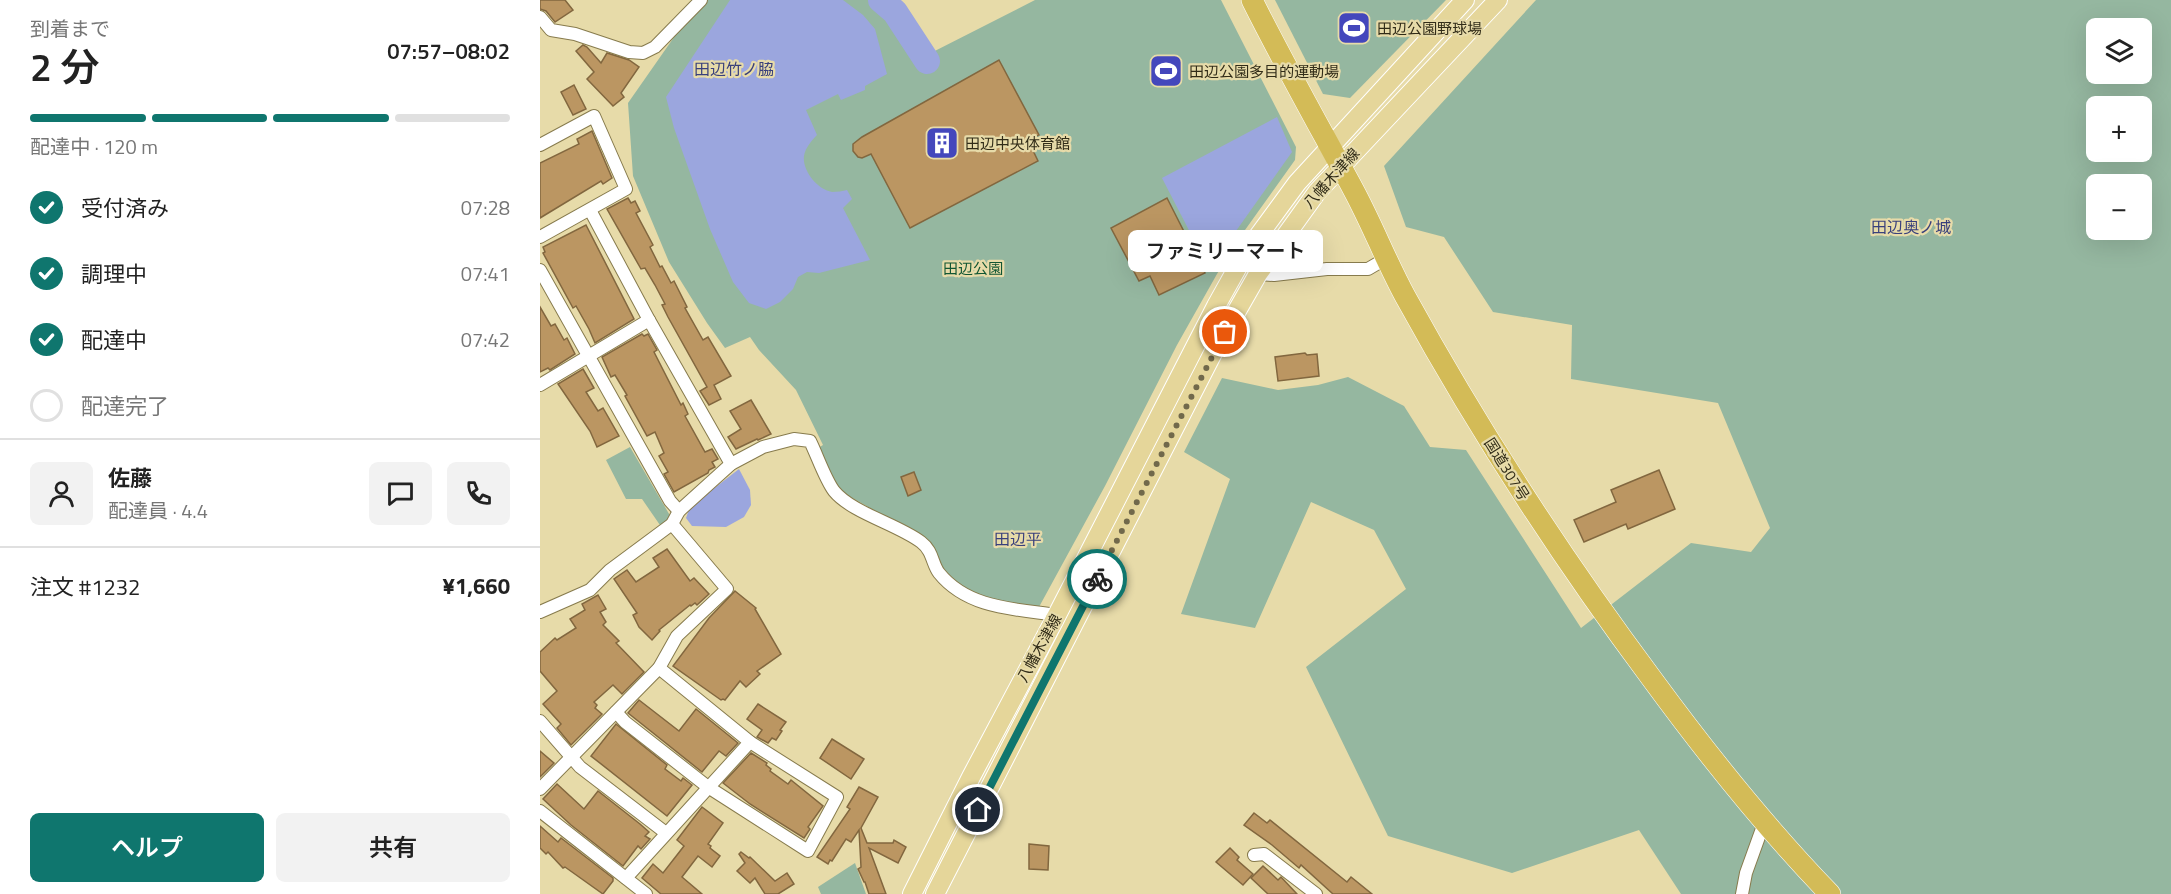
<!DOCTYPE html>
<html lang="ja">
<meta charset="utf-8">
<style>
:root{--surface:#fff;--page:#f2f2f2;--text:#222;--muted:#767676;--line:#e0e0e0;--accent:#0f766e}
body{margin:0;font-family:"Titillium Web","Noto Sans JP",sans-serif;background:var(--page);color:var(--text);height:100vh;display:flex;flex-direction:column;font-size:22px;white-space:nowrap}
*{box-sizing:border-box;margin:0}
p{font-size:20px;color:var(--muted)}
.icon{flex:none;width:33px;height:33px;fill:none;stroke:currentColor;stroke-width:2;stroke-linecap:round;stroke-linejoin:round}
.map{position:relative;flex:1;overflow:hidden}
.drawer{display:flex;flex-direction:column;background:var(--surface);width:540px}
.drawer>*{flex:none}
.tools{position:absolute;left:1546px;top:18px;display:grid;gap:12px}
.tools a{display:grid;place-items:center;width:66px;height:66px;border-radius:9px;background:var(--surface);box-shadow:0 6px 24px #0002;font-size:30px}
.pin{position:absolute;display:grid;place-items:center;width:51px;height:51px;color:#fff;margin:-26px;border:3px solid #fff;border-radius:50%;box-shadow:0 2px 6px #0007}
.courier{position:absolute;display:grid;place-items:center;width:60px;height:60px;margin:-30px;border:4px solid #0f766e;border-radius:50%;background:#fff;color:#222;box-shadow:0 2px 8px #0007}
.bubble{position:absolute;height:42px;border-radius:9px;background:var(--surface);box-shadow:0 6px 24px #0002;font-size:20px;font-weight:600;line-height:42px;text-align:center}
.head em{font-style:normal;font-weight:600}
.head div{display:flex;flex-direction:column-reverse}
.head{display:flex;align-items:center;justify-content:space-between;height:102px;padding:0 30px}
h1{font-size:39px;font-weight:600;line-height:45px}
.bar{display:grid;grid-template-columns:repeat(4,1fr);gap:9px 6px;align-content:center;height:72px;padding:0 30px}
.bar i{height:8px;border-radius:4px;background:var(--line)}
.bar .on{background:var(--accent)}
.bar p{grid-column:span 4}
.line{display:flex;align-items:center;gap:15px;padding:0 30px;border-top:2px solid var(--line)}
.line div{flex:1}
.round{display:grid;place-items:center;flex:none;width:63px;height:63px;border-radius:9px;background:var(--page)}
ol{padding:0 30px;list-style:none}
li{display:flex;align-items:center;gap:18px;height:66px}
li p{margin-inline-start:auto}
li .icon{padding:6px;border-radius:50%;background:var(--accent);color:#fff;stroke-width:4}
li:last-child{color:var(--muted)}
li i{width:33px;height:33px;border:3px solid var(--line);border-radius:50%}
.action{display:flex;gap:12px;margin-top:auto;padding:12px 30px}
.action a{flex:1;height:69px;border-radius:9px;background:var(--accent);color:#fff;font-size:24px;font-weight:600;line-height:69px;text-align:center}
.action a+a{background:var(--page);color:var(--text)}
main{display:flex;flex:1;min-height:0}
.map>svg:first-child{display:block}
</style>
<main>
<section class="drawer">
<div class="head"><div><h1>2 分</h1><p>到着まで</p></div><em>07:57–08:02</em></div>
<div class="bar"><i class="on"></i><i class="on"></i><i class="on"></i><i></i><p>配達中 · 120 m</p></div>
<ol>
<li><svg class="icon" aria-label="check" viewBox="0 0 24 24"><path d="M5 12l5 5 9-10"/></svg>受付済み<p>07:28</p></li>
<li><svg class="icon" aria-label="check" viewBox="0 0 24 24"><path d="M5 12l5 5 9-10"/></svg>調理中<p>07:41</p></li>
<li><svg class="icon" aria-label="check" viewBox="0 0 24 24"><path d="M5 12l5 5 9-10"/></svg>配達中<p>07:42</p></li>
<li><i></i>配達完了</li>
</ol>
<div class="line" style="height:108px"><a class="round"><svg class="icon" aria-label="person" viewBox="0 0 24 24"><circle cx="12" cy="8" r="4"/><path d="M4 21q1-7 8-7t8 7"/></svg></a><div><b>佐藤</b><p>配達員 · 4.4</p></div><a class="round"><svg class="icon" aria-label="chat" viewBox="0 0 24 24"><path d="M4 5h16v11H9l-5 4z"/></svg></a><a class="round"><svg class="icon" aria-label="phone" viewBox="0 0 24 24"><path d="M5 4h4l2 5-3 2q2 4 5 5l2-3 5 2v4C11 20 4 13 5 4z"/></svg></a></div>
<div class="line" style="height:78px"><div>注文 #1232</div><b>¥1,660</b></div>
<div class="action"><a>ヘルプ</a><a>共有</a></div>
</section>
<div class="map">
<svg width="1631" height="894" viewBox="0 0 1631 894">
<rect width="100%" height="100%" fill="#e7dba9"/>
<g fill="#95b7a0" fill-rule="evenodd">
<path d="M160,0H336L358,23L379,59L495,0H681L756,147L755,160L705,230L677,274L637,345L565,486L499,607C461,602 431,600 404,569C396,560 393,547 383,538L300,491L278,448L283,445L256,390L219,350L210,337L185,348L167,323L129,262L93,176L88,103Z"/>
<path d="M735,0H906L810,98L783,94Z"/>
<path d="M996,0H1631V894H1141L1099,830L972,873L848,836L766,667L866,589L834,530L771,502L715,628L641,614L690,479L644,452L682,378L738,390L778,385L808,377L864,406L890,447L926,450L1041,628L1151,543L1211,552L1230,528L1178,403L1031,379L1032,325L953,312L904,237L866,227L844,166ZM1557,28H1602V74H1557ZM1557,106H1602V152H1557ZM1557,184H1602V230H1557Z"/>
<path d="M90,447L132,519L122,528L102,499H86L66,460Z"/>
<path d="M315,863L326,894H281L278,887Z"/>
</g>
<g fill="#9ba6de">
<path d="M190,0H303L323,15L335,29L347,74L325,86V90L301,100L298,94L266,110L277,135C272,140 265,148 264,156C262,171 278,190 292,192C297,192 303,191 307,190L312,199L303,208L330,260L279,273L267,272L258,277L253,289L240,302L226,309L209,303L193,282L170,229L134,128L126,97Z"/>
<path d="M737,117L752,152L669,269L622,178Z"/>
<path d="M199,469L210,490L211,505L204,517L186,527L152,526L146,518L150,507Z"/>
</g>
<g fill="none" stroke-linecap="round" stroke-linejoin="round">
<path stroke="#9ba6de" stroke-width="26" d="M341,0L355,12L387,61"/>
</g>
<g fill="#bb9662" stroke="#82673f" stroke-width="1.5">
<path d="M0,0H25L33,10L15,22L6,11L0,9Z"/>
<path d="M43,45L47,47L61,63L67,53L89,60L99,67L81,93L84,97L73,106L47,79L54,72L36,51Z"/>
<path d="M459,60L499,135L488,140L498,161L370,228L331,154L322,158L318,157L313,151V144L322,137Z"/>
<path d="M34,85L46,109L33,115L21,92Z"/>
<path d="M52,131L72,178L63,184L61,181L0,218V163L39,144L37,139Z"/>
<path d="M88,198L91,203L95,201L100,211L96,213L113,245L110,247L120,267L122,266L131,283L134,281L147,307L145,308L163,340L168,337L191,376L174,385L181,399L169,405L160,391L167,387L128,317L122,305L125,304L115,285L105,268L101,269L67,209Z"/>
<path d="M627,198L665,273L619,295L610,276L599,281L571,228Z"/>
<path d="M46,225L94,319L55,343L49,329L36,306L33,308L3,253L5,252L3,247Z"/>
<path d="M0,307L11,326L15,324L24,340L27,338L35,354L10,370L8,368L0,372Z"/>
<path d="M102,334L104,336L108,334L117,350L114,352L141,405L143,403L148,414L145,416L165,452L172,449L178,459L172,462L175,467L169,470L168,473L134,492L124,474L128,472L119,456L124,453L115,432L107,436L85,396L87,395L75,375L71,377L62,357Z"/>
<path d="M765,353L767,355L777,354L779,376L738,381L735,357Z"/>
<path d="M43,369L54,388L46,392L58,411L63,408L79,436L57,447L50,431L18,384Z"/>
<path d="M211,400L231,434L218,440L217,439L196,449L188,437L201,429L190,411Z"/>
<path d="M1119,470L1135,509L1088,529L1086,524L1044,542L1034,520L1076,502L1071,490Z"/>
<path d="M374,472L381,490L368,496L361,477Z"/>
<path d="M127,549L150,581L154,578L169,594L157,605L155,603L151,606L150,605L119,630L120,631L112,640L99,627L93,615L97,613L74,579L87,570L96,582L119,567L113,558Z"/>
<path d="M195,591L216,608L215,609L241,654L217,671L220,674L206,687L200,681L185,700L183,699L181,700L133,666L169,618Z"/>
<path d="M58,595L66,609L60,612L66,622L63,625L79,641L76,643L104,672L82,694L73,685L54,702L57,705L55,708L62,714L31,745L17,728L21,724L3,704L17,691L0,671V652L15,638L17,640L36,628L30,619L45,610L42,604Z"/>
<path d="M99,700L139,731L156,709L198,743L186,756L179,751L162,772L88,713Z"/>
<path d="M218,704L246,722L240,730L242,731L236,740L232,738L228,743L217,737L222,730L207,719Z"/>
<path d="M76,724L127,765L125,769L141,781L143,778L152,785L127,816L51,756Z"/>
<path d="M292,739L324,759L311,779L280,758Z"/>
<path d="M0,751L14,763L0,777Z"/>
<path d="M211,753L227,763L226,765L231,769L230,771L248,784L251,780L283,806L268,827L270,829L264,838L210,804L183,783Z"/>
<path d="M17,784L44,809L58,791L100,824L109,832L105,836L110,839L101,849L98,846L83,866L31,825L3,799Z"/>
<path d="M319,787L338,797L321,828L327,843H353L354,840L366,847L358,863L329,848L346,894H329L325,882H324L318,869L321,867L319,830L311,842L306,839L292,861L290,860L288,864L277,857L310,809L307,807Z"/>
<path d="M162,807L183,823L168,844L171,846L170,848L180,856L172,867L158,856L142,877L162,894H121L102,878L113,864L123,873L144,846L137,840Z"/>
<path d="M714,813L727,823L730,820L807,882L811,877L832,894H793L761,865L759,868L732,845L704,825Z"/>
<path d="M0,826L18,842L21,838L73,878V881L63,894L25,867L23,868L8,852L6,854L0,848Z"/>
<path d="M489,844L509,846L508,870L489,869Z"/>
<path d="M690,848L699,857L697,860L713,874L703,885L676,862Z"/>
<path d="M201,852L209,858L210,857L235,881L247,873L254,884L238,894H225L215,878L210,883L197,871L205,863L199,854Z"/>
<path d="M723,866L738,880L741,877L757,894H728L711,878Z"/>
</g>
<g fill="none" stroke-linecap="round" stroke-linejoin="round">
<g stroke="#877b4d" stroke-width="14">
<g id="street">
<path d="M0,17L11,30L35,34L89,52L103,53L115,47L161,0"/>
<path d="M0,145L54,116L86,189L0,237"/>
<path d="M50,210L109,320L191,464"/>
<path d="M0,270L130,501L139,511"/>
<path d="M718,274L734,275L787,269H828L845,259"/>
<path d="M0,385L109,320"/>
<path d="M0,612L50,590L70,570L132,524L139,511L191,464L223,447L254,439L270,441C277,455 285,479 294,491C312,513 357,524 381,542C393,551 392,564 399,573C428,609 476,609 517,615"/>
<path d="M76,712L85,722L168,787L268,851L297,797L210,742L119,668"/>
<path d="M0,721L40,767L126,833"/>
<path d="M0,789L119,668L137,636L187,589L132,524"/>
<path d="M0,811L106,894"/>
<path d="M714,855L724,854L776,894"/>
<path d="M86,878L210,742"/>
<path d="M1202,894L1206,873L1224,823"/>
</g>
</g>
<g stroke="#fff" stroke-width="20">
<g id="primary">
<path d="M372,894L431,777L517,615L676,306L705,254L757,183L925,0"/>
<path d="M395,894L674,351L718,274L777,192L958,0"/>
</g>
</g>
<g stroke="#fff" stroke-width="22">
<path id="highway" d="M712,0C744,64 779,126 813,189C832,224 846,261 865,296C938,429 1021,557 1112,679C1167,754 1225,827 1290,894"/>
</g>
<use href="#street" stroke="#fff" stroke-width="12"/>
<use href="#primary" stroke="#e5d69a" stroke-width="18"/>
<use href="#highway" stroke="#d3bb57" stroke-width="21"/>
</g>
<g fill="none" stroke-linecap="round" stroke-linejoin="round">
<path stroke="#71694b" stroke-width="6" stroke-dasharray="0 10.8" d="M557,579L685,332"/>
<path stroke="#0f766e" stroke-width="8" d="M438,810L557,579"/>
</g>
<defs>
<g id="stadium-square" transform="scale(1.725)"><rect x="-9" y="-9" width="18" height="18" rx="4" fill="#4447bc" stroke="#e7dba9"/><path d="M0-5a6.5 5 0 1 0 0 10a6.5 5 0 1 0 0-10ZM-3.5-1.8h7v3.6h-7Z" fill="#fff"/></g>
<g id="building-square" transform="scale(1.725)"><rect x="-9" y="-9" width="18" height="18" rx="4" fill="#4447bc" stroke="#e7dba9"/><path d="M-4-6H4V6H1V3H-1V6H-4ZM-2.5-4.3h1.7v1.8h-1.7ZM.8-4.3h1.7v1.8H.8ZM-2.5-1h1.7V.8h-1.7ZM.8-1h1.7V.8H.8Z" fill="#fff"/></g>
</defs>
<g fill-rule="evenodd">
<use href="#stadium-square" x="814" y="28"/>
<use href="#stadium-square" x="626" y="71"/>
<use href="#building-square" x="402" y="143"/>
</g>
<g text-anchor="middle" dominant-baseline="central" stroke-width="4.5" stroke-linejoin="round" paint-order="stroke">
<g font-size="15" fill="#312c18" stroke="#e7dba9" text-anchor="start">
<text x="837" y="28">田辺公園野球場</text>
<text x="649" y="71">田辺公園多目的運動場</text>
<text x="425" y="143">田辺中央体育館</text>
</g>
<g font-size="15" fill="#312c18" stroke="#e7dba9">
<text transform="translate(791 178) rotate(-48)">八幡木津線</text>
<text transform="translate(967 469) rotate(58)">国道307号</text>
<text transform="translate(499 648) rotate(-61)">八幡木津線</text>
</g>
<g font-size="15" fill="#115633" stroke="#e7dba9">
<text x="433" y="268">田辺公園</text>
</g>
<g font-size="16" fill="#39407c" stroke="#e7dba9">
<text x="194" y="69">田辺竹ノ脇</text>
<text x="1371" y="227">田辺奥ノ城</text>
<text x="478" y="539">田辺平</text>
</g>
</g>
</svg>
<div class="tools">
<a><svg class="icon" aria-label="layers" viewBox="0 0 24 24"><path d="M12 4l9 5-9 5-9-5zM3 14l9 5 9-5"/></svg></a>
<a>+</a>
<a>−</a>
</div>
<div class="pin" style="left:685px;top:332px;background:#ea580c"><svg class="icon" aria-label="bag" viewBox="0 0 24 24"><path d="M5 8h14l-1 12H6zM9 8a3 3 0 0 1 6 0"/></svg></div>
<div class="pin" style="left:438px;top:810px;background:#1f2937"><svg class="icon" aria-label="home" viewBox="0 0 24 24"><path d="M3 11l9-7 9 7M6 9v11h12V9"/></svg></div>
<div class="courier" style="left:557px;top:579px"><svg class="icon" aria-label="bike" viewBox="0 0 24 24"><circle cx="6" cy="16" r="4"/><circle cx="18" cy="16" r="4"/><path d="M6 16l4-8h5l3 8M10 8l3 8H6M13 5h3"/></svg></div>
<div class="bubble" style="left:588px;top:230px;width:195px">ファミリーマート</div>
</div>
</main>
